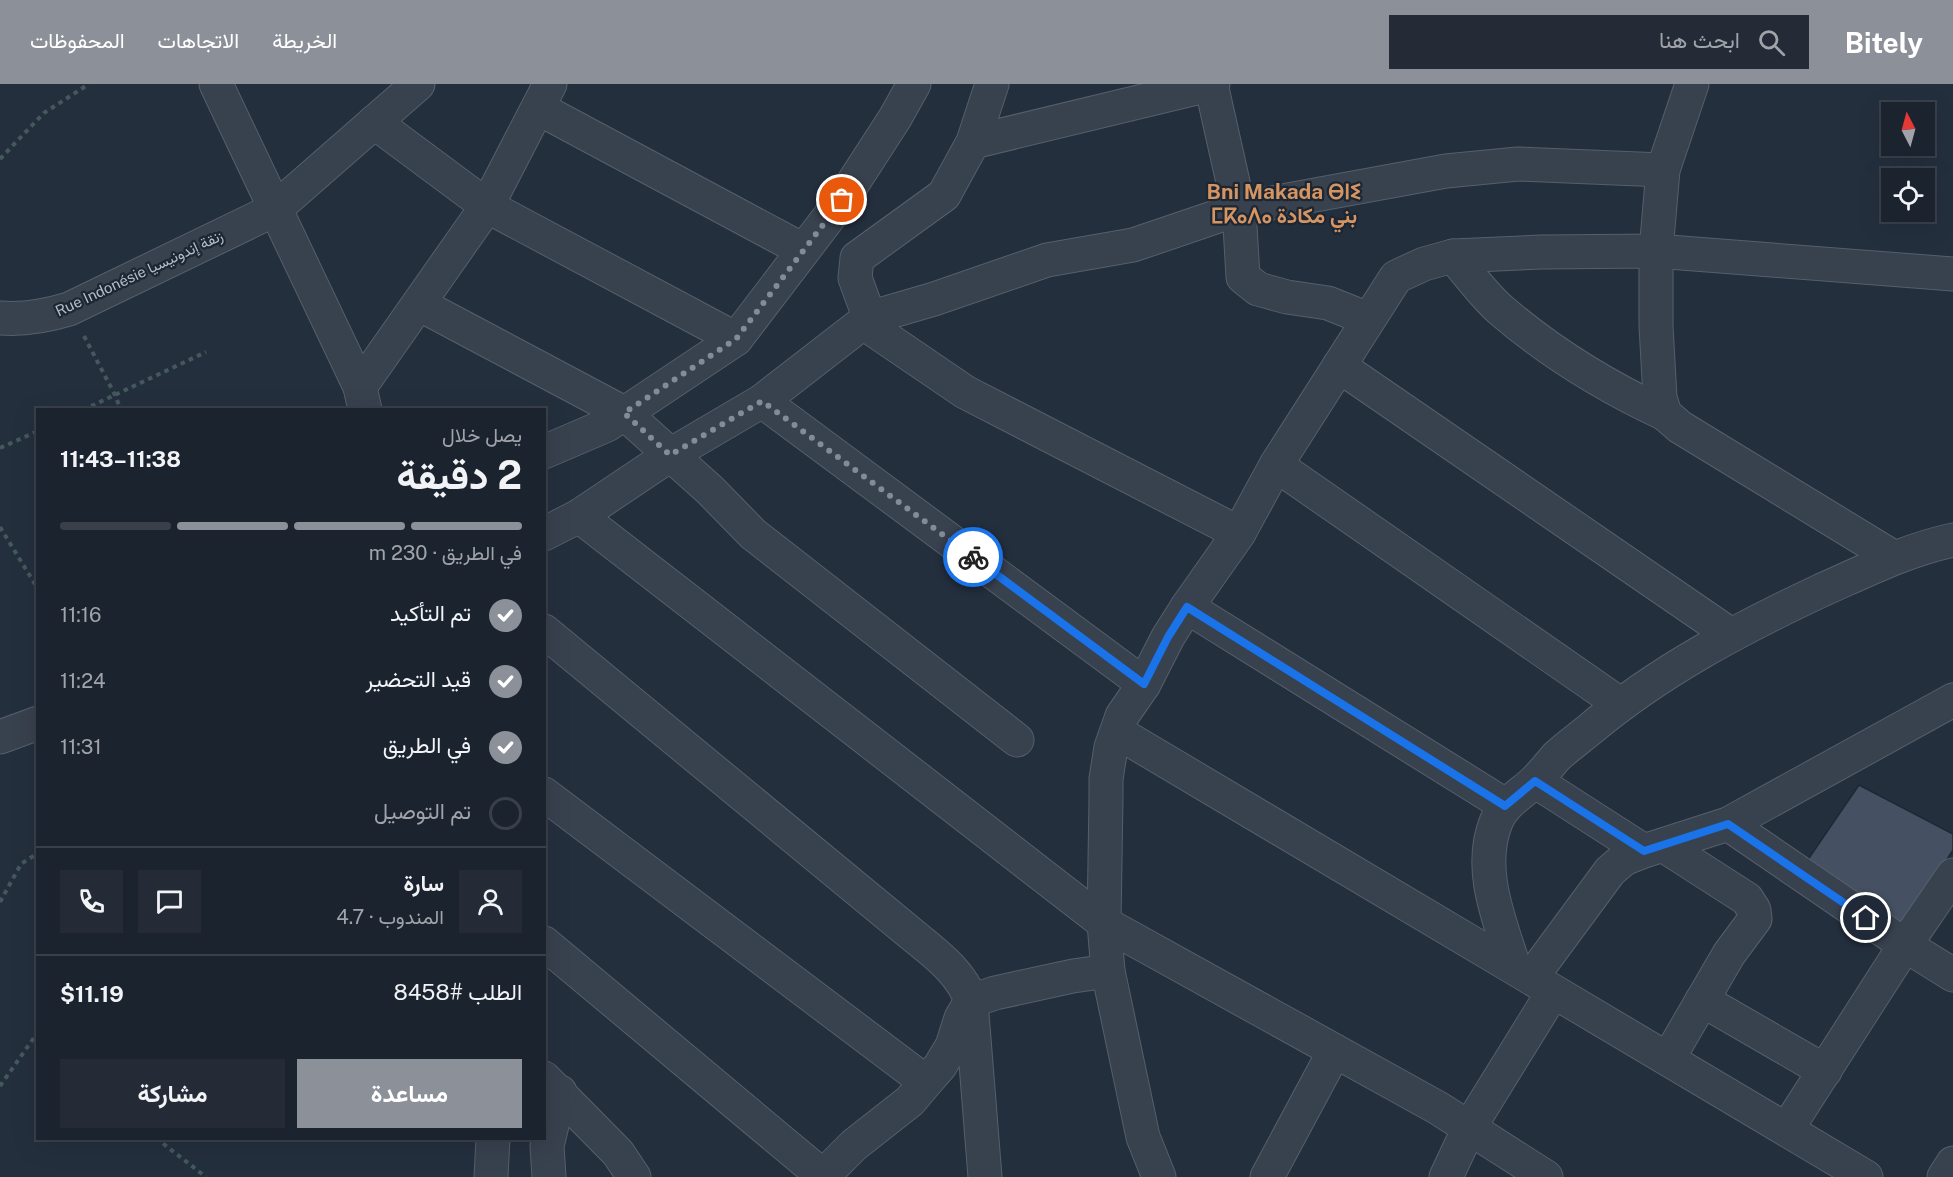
<!DOCTYPE html>
<html lang="ar">
<meta charset="utf-8">
<style>
:root{--surface:#1b232e;--page:#242b36;--text:#f1f3f6;--muted:#a0a4aa;--line:#39404a;--accent:#8c9099}
body{margin:0;font-family:"Public Sans",Vazirmatn,"Noto Sans Tifinagh",sans-serif;background:var(--page);color:var(--text);direction:rtl;height:100vh;display:flex;flex-direction:column;font-size:22px;white-space:nowrap}
*{box-sizing:border-box;margin:0}
p{font-size:20px;color:var(--muted)}
.icon{flex:none;width:33px;height:33px;fill:none;stroke:currentColor;stroke-width:2;stroke-linecap:round;stroke-linejoin:round}
.map{position:relative;flex:1;overflow:hidden;direction:ltr}
.drawer{position:absolute;left:36px;top:324px;width:510px;height:732px;display:flex;flex-direction:column;background:var(--surface);border-radius:0px;box-shadow:0 6px 24px #0002,0 0 0 2px var(--line);direction:rtl}
.drawer>*{flex:none}
.needle{width:39px;rotate:354deg}
.tools{position:absolute;left:1881px;top:18px;display:grid;gap:12px}
.tools a{display:grid;place-items:center;width:54px;height:54px;border-radius:0px;background:var(--surface);box-shadow:0 6px 24px #0002,0 0 0 2px var(--line);font-size:30px}
.pin{position:absolute;display:grid;place-items:center;width:51px;height:51px;color:#fff;margin:-26px;border:3px solid #fff;border-radius:50%;box-shadow:0 2px 6px #0007}
.courier{position:absolute;display:grid;place-items:center;width:60px;height:60px;margin:-30px;border:4px solid #1a73e8;border-radius:50%;background:#fff;color:#222;box-shadow:0 2px 8px #0007}
.overview em{font-style:normal;font-weight:700}
.overview div{display:flex;flex-direction:column-reverse}
.overview{display:flex;align-items:center;justify-content:space-between;height:102px;padding:0 24px}
h1{font-size:39px;font-weight:700;line-height:45px}
.bar{display:grid;grid-template-columns:repeat(4,1fr);gap:9px 6px;align-content:center;height:72px;padding:0 24px}
.bar i{height:8px;border-radius:4px;background:var(--line)}
.bar .current{background:var(--accent)}
.bar p{grid-column:span 4}
.line{display:flex;align-items:center;gap:15px;padding:0 24px;border-top:2px solid var(--line)}
.line div{flex:1}
.round{display:grid;place-items:center;flex:none;width:63px;height:63px;border-radius:0px;background:var(--page)}
ol{padding:0 24px;list-style:none}
li{display:flex;align-items:center;gap:18px;height:66px}
li p{margin-inline-start:auto}
li .icon{padding:6px;border-radius:50%;background:var(--accent);color:#fff;stroke-width:4}
li:last-child{color:var(--muted)}
li i{width:33px;height:33px;border:3px solid var(--line);border-radius:50%}
.cta{display:flex;gap:12px;margin-top:auto;padding:12px 24px}
.cta a{flex:1;height:69px;border-radius:0px;background:var(--accent);color:#fff;font-size:24px;font-weight:700;line-height:69px;text-align:center}
.cta a+a{background:var(--page);color:var(--text)}
header{display:flex;align-items:center;gap:36px;box-sizing:border-box;height:84px;padding:0 30px;background:var(--accent);color:#fff}
header strong{font-size:28px}
nav{display:flex;gap:33px;margin-inline-start:auto;font-size:21px}
.search{width:420px;height:54px;background:var(--page);display:flex;align-items:center;gap:15px;box-sizing:border-box;padding:0 21px;border-radius:0px;color:var(--muted);font-size:22px}
.map>svg:first-child{display:block}
</style>
<header>
<strong>Bitely</strong>
<div class="search"><svg class="icon" aria-label="search" viewBox="0 0 24 24"><circle cx="10" cy="10" r="6"/><path d="M15 15l6 6"/></svg>ابحث هنا</div>
<nav><a>الخريطة</a><a>الاتجاهات</a><a>المحفوظات</a></nav>
</header>
<div class="map">
<svg width="1953" height="1093" viewBox="0 0 1953 1093">
<rect width="100%" height="100%" fill="#242f3e"/>
<path fill="#455162" stroke="#1f2835" stroke-width="1.5" d="M1859,701L1953,750V766L1904,842L1807,777Z"/>
<g fill="none" stroke-linecap="round" stroke-linejoin="round">
<g stroke="#565f6c" stroke-width="35">
<g id="minor">
<path d="M216,0L360,303L365,326"/>
<path d="M992,0L973,58L944,111L857,174L855,194L874,246L965,308L1239,449"/>
<path d="M1211,0L1239,125L1243,193L1258,205L1287,213L1328,219L1368,235"/>
<path d="M1692,0L1663,86L1656,167V242L1660,314L1665,330L1680,343L1893,473"/>
<path d="M538,24L803,166"/>
<path d="M374,38L487,122L736,255"/>
<path d="M973,58L1213,0"/>
<path d="M1453,172C1469,190 1484,212 1502,227C1551,269 1607,303 1665,330"/>
<path d="M419,220L624,329L710,406L753,450L1017,656"/>
<path d="M0,234C25,236 46,232 69,225L274,126L418,0"/>
<path d="M1339,282L1731,551"/>
<path d="M360,303L487,122L550,0"/>
<path d="M762,317L1144,600"/>
<path d="M544,368L607,341L736,255L842,116L895,34L914,0"/>
<path d="M1276,381L1620,620"/>
<path d="M579,432L1104,839L1438,1024L1546,1093"/>
<path d="M544,450L579,432L670,371L762,317L869,234L934,215L1047,176L1133,161L1239,125L1446,87L1518,80L1663,86"/>
<path d="M1187,523L1505,721"/>
<path d="M544,547L909,848C933,868 961,887 971,917L985,1093"/>
<path d="M1117,648L1866,1093"/>
<path d="M0,653L38,639"/>
<path d="M1535,697L1644,767"/>
<path d="M544,710L926,998"/>
<path d="M1728,740L1905,861L1953,891"/>
<path d="M1663,761L1747,815L1754,826L1755,835L1729,870L1668,975"/>
<path d="M544,859L824,1093"/>
<path d="M1514,883C1500,837 1477,786 1496,738C1504,718 1522,710 1536,696C1544,688 1550,680 1557,672C1567,663 1578,655 1589,646C1659,587 1739,545 1822,506C1865,487 1906,466 1953,456"/>
<path d="M1531,894L1610,787L1624,775L1644,767L1728,740L1953,616"/>
<path d="M1702,916L1825,987"/>
<path d="M544,994L618,1069L634,1093"/>
<path d="M1787,1045L1905,861L1953,791"/>
<path d="M824,1091L854,1061L910,1017L926,998L940,982L952,962L961,934L971,917L995,909L1073,892L1108,887"/>
<path d="M491,1093L493,1054"/>
<path d="M549,1093L547,1062L560,1008"/>
<path d="M1159,1093L1143,1053L1108,887L1104,839L1106,714V695L1111,663L1122,632L1144,600L1168,553L1187,523L1239,449L1276,381L1396,193L1424,180L1453,172L1541,168L1656,167L1953,190"/>
<path d="M1267,1093L1334,968"/>
<path d="M1446,1093L1469,1044L1553,908"/>
<path d="M1944,1093L1953,1079"/>
</g>
</g>
<g stroke="#44595c" stroke-width="4" stroke-dasharray="4.5 4.5" stroke-linecap="butt">
<path d="M0,75L44,29L89,0"/>
<path d="M84,252L115,311L121,326"/>
<path d="M83,326L206,268"/>
<path d="M0,364L38,347"/>
<path d="M0,443L38,505"/>
<path d="M0,818L21,780L38,769"/>
<path d="M0,1002L38,948"/>
<path d="M156,1054L206,1093"/>
</g>
<use href="#minor" stroke="#38414e" stroke-width="33"/>
</g>
<g fill="none" stroke-linecap="round" stroke-linejoin="round">
<path stroke="#828b98" stroke-width="6" stroke-dasharray="0 10.8" d="M842,116L736,255L624,329L670,371L762,317L973,473"/>
<path stroke="#1a73e8" stroke-width="8" d="M973,473L1144,600L1168,553L1187,523L1505,722L1535,697L1644,767L1728,740L1866,834"/>
</g>
<g text-anchor="middle" dominant-baseline="central" stroke-width="4.5" stroke-linejoin="round" paint-order="stroke">
<g font-size="15" fill="#b4bcc9" stroke="#1d2633">
<text transform="translate(139 189) rotate(-25)">Rue Indonésie زنقة إندونيسيا</text>
</g>
<g font-size="21" font-weight="bold" fill="#d59563" stroke="#1d2633">
<text x="1284" y="107">Bni Makada ⴱⵏⵉ<tspan x="1284" dy="24">ⵎⴽⴰⴷⴰ بني مكادة</tspan></text>
</g>
</g>
</svg>
<div class="tools">
<a><svg class="needle" viewBox="-14 -14 28 28"><path d="M0-13l5 13h-10z" fill="#e53935"/><path d="M0 13l5-13h-10z" fill="#a0a4aa"/></svg></a>
<a><svg class="icon" aria-label="locate" viewBox="0 0 24 24"><circle cx="12" cy="12" r="6"/><path d="M12 2v4M12 18v4M2 12h4M18 12h4"/></svg></a>
</div>
<div class="pin" style="left:842px;top:116px;background:#ea580c"><svg class="icon" aria-label="bag" viewBox="0 0 24 24"><path d="M5 8h14l-1 12H6zM9 8a3 3 0 0 1 6 0"/></svg></div>
<div class="pin" style="left:1866px;top:834px;background:#1f2937"><svg class="icon" aria-label="home" viewBox="0 0 24 24"><path d="M3 11l9-7 9 7M6 9v11h12V9"/></svg></div>
<div class="courier" style="left:973px;top:473px"><svg class="icon" aria-label="bike" viewBox="0 0 24 24"><circle cx="6" cy="16" r="4"/><circle cx="18" cy="16" r="4"/><path d="M6 16l4-8h5l3 8M10 8l3 8H6M13 5h3"/></svg></div>
<section class="drawer">
<div class="overview"><div><h1>2 دقيقة</h1><p>يصل خلال</p></div><em>11:38–11:43</em></div>
<div class="bar"><i class="current"></i><i class="current"></i><i class="current"></i><i></i><p>في الطريق · 230 m</p></div>
<ol>
<li><svg class="icon" aria-label="check" viewBox="0 0 24 24"><path d="M5 12l5 5 9-10"/></svg>تم التأكيد<p>11:16</p></li>
<li><svg class="icon" aria-label="check" viewBox="0 0 24 24"><path d="M5 12l5 5 9-10"/></svg>قيد التحضير<p>11:24</p></li>
<li><svg class="icon" aria-label="check" viewBox="0 0 24 24"><path d="M5 12l5 5 9-10"/></svg>في الطريق<p>11:31</p></li>
<li><i></i>تم التوصيل</li>
</ol>
<div class="line" style="height:108px"><a class="round"><svg class="icon" aria-label="person" viewBox="0 0 24 24"><circle cx="12" cy="8" r="4"/><path d="M4 21q1-7 8-7t8 7"/></svg></a><div><b>سارة</b><p>المندوب · 4.7</p></div><a class="round"><svg class="icon" aria-label="chat" viewBox="0 0 24 24"><path d="M4 5h16v11H9l-5 4z"/></svg></a><a class="round"><svg class="icon" aria-label="phone" viewBox="0 0 24 24"><path d="M5 4h4l2 5-3 2q2 4 5 5l2-3 5 2v4C11 20 4 13 5 4z"/></svg></a></div>
<div class="line" style="height:78px"><div>الطلب #8458</div><b>$11.19</b></div>
<div class="cta"><a>مساعدة</a><a>مشاركة</a></div>
</section>
</div>
